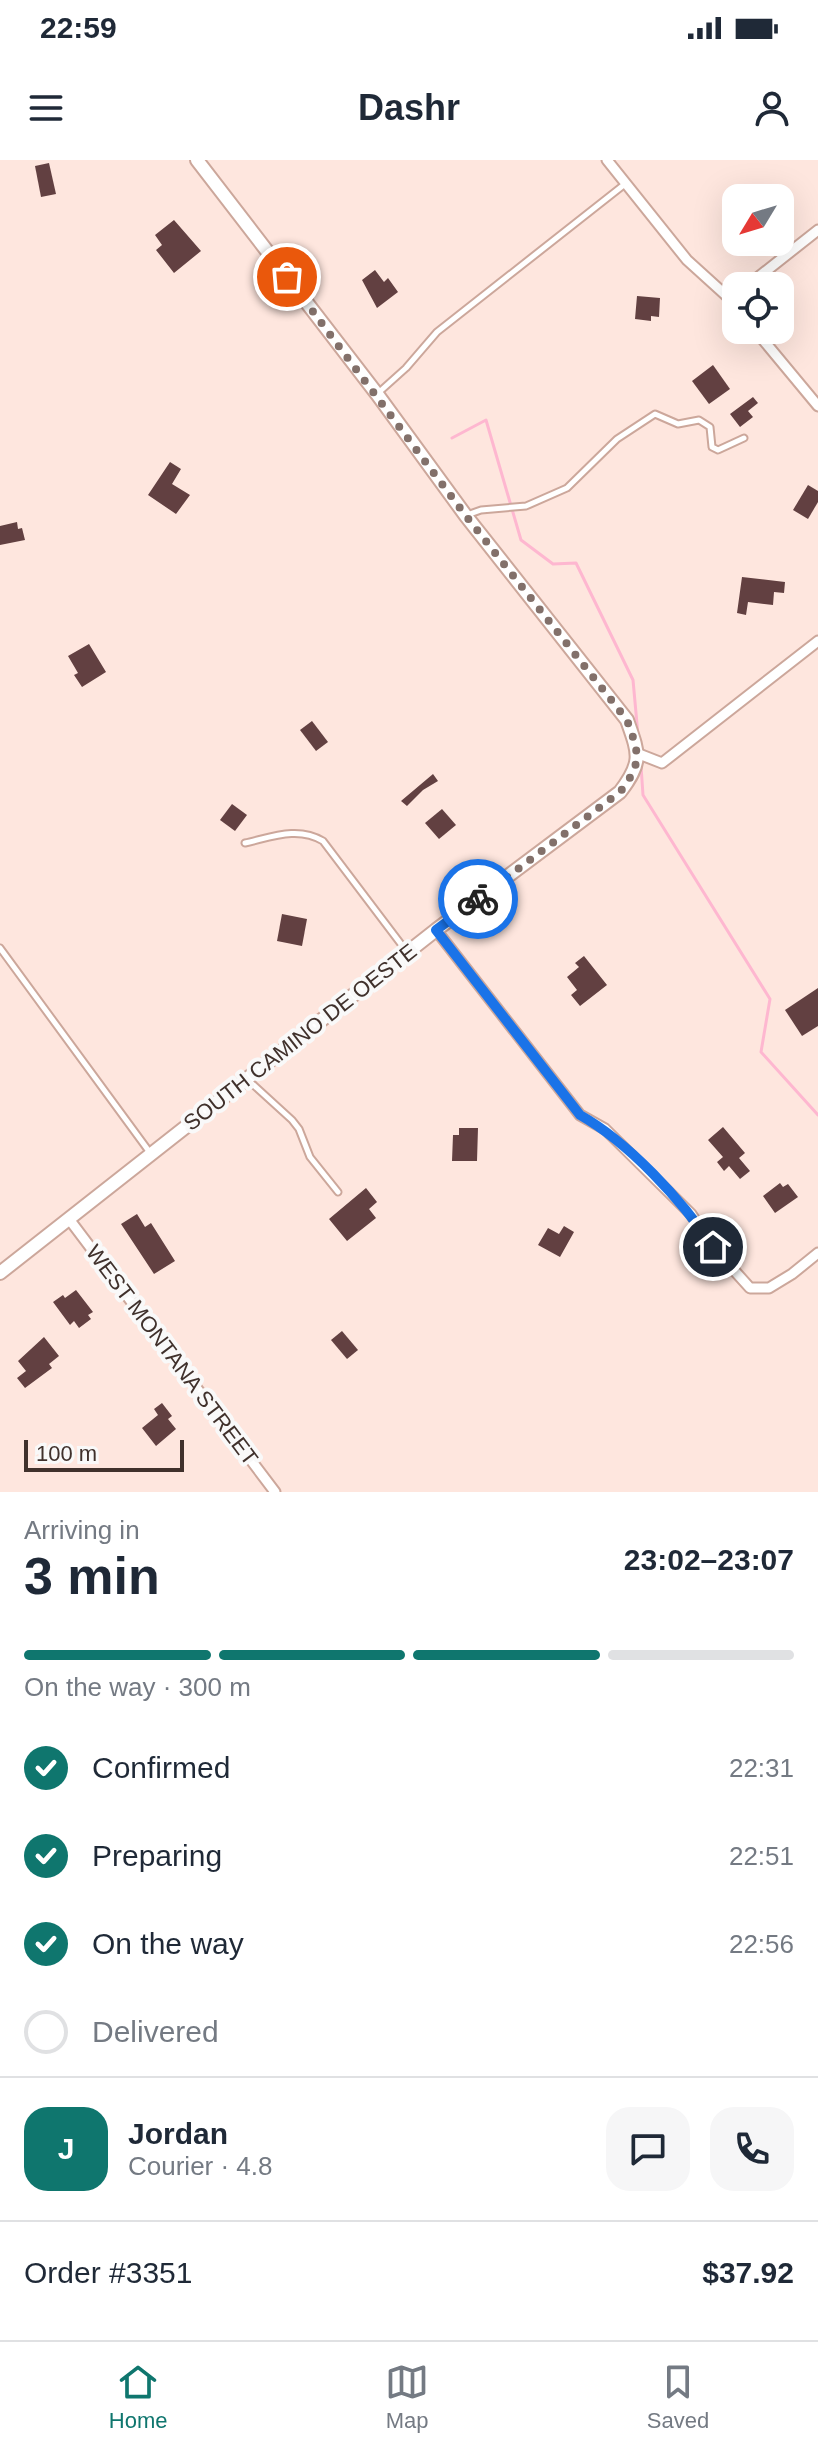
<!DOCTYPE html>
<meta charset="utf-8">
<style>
:root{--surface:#fff;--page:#f6f6f7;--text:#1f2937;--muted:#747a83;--line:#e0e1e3;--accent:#0f766e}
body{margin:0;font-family:Arial,sans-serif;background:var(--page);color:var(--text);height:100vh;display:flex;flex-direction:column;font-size:30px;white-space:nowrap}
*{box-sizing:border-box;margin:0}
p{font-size:26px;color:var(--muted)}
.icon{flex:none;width:44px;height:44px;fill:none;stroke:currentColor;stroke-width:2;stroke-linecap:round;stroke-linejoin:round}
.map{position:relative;height:1332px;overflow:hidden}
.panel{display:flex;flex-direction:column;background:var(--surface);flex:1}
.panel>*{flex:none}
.needle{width:52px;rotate:232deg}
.controls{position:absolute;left:722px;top:24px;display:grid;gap:16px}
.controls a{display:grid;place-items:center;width:72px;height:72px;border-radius:16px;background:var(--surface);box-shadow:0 8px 32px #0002;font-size:40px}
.scale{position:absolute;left:24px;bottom:20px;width:160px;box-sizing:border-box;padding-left:8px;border:4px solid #40312c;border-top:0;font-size:22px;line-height:28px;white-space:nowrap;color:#40312c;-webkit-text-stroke:6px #f9f9f9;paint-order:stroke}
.pin{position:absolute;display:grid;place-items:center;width:68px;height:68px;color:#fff;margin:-34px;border:4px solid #fff;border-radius:50%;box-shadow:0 2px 8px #0007}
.courier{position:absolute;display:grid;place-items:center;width:80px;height:80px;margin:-40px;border:6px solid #1a73e8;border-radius:50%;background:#fff;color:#222;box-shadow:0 2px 10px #0007}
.overview em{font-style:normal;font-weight:700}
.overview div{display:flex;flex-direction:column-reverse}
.overview{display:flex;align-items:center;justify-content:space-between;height:136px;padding:0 24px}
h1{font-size:52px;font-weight:700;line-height:60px}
.bar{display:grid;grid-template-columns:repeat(4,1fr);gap:12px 8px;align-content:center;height:96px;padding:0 24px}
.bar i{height:10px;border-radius:6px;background:var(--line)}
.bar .on{background:var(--accent)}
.bar p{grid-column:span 4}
.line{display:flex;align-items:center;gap:20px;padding:0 24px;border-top:2px solid var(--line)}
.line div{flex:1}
.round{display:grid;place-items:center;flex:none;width:84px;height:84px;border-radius:24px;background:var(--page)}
ol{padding:0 24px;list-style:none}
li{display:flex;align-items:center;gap:24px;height:88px}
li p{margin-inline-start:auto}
li .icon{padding:8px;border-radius:50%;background:var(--accent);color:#fff;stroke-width:4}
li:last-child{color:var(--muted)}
li i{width:44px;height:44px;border:4px solid var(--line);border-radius:50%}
.status{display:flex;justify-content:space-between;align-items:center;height:56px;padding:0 40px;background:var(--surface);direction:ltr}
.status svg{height:22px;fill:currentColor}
header{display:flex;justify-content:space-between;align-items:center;height:104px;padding:0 24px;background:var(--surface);font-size:36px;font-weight:700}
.tab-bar{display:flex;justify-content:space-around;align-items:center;height:112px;border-top:2px solid var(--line);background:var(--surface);font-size:22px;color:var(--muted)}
.tab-bar a{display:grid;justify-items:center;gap:4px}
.tab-bar .on{color:var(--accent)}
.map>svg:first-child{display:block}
</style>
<div class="status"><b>22:59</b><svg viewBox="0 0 49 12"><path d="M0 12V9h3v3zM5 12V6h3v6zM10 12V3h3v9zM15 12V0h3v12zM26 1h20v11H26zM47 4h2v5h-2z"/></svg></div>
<header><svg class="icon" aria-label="menu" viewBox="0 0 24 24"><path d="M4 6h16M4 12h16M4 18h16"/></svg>Dashr<svg class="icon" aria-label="person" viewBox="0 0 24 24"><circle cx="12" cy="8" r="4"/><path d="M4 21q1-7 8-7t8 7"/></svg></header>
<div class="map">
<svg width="818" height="1332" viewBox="0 0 818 1332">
<rect width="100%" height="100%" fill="#fee6de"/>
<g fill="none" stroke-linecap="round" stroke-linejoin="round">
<g stroke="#feb7d0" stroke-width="3">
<path d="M452,278L486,260L521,380L553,404L576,403L633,520L638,575"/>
<path d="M641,606L643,635L770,839L761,892L818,955"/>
</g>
</g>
<g fill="#624041">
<path d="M49,3L56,34L41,37L35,6Z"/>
<path d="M174,60L201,91L174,113L156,90L162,85L155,75Z"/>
<path d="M375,110L384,122L388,118L398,132L377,148L362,120Z"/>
<path d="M637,136L660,138L659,157L651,156V161L635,159Z"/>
<path d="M713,205L730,229L709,244L692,221Z"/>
<path d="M753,237L758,243L748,251L753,257L740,267L730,254Z"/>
<path d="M170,302L181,309L172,324L190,335L176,354L148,335Z"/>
<path d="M808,325L818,331V342L808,359L793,350Z"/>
<path d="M17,362L18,369L22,368L25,380L0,385V366Z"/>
<path d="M742,417L785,422L784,433L774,432L773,445L748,442L746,455L737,453Z"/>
<path d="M89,484L106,512L82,527L74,515L78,513L68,496Z"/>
<path d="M312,561L328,582L316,591L300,570Z"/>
<path d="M433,614L438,621L423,630L407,646L401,641Z"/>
<path d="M232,644L247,655L235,671L220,660Z"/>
<path d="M442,649L456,665L439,679L425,663Z"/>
<path d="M282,754L307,759L302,786L277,781Z"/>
<path d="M584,796L607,825L580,846L571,835L577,830L567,817L579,807L575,803Z"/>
<path d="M818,828V866L802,876L785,850Z"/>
<path d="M723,967L745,993L739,998L750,1011L740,1019L729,1006L724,1011L717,1002L723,997L708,980Z"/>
<path d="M459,968H478L477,1001H452L453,975H459Z"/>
<path d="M780,1023L783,1027L788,1024L798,1037L775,1053L763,1036Z"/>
<path d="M366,1028L377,1042L369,1049L376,1058L347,1081L329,1059Z"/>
<path d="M137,1054L145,1067L151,1063L175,1101L154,1114L121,1064Z"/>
<path d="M564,1066L574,1072L560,1097L538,1085L548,1068L559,1074Z"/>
<path d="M76,1130L93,1152L88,1155L91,1159L79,1168L74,1161L70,1165L53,1142L63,1135L65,1138Z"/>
<path d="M342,1171L358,1190L347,1199L331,1180Z"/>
<path d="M44,1177L59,1196L49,1204L52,1208L25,1228L17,1218L26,1211L18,1201Z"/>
<path d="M162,1243L172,1256L168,1259L176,1269L156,1286L142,1268L158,1255L154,1249Z"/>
</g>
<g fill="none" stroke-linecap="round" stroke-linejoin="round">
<g stroke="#cca79b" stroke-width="9">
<g id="lane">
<path d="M377,234L406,208L437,172L625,24"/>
<path d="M467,355L481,350L526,346L567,328L617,279L655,254L678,264L699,260L710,267L712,287L718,290L744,278"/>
<path d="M245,683C272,677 298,666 323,681L407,792"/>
<path d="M0,788L151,994"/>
<path d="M248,920L292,960L299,969L310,997L338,1032"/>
</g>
</g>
<g stroke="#cca79b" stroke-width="13">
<g id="street">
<path d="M607,0L687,100L730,139L736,134"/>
<path d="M747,126L818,70"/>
<path d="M755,170L818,246"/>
<path d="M639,594L662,603L818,481"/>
<path d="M436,770L580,955L605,969L691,1054L713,1087L750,1128H769L792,1114L818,1093"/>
<path d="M69,1059L275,1332"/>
</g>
</g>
<g stroke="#cca79b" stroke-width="16">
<path id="secondary" d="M0,1113L436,770L620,632C643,602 639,594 627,560L466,356L377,234L197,0"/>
</g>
<use href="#lane" stroke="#fff" stroke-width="5"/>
<use href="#street" stroke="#fff" stroke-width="9"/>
<use href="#secondary" stroke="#fff" stroke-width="12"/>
</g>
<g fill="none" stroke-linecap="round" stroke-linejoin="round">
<path stroke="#82706a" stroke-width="8" stroke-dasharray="0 14.4" d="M287,117L466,356L627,560C639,594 643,602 620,632L478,739"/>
<path stroke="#1a73e8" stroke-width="10" d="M478,739L436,770L580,955C628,982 682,1040 713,1087"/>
</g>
<g text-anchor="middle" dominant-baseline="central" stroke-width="8" stroke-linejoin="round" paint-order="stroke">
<g font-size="22" fill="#40312c" stroke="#f9f9f9">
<text transform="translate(300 877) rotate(-38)">SOUTH CAMINO DE OESTE</text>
<text transform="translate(172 1195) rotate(53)">WEST MONTANA STREET</text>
</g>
</g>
</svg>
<div class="controls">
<a><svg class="needle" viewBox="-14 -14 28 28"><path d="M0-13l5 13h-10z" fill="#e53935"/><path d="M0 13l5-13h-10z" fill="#747a83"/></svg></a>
<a><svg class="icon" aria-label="locate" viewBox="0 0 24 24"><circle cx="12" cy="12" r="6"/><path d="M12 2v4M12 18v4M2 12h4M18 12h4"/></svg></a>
</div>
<div class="scale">100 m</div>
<div class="pin" style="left:287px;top:117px;background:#ea580c"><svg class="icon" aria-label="bag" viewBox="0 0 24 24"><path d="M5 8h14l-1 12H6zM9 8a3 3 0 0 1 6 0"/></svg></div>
<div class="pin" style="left:713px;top:1087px;background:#1f2937"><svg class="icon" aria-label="home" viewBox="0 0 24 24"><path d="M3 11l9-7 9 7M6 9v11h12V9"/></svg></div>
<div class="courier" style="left:478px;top:739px"><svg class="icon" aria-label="bike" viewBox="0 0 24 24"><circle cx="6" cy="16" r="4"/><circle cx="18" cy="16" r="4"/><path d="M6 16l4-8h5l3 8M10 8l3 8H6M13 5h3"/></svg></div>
</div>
<section class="panel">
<div class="overview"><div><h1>3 min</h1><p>Arriving in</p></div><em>23:02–23:07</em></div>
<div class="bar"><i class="on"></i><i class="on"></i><i class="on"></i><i></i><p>On the way · 300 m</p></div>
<ol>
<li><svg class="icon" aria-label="check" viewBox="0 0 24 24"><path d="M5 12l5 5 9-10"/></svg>Confirmed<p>22:31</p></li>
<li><svg class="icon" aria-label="check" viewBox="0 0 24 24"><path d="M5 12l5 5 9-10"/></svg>Preparing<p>22:51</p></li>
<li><svg class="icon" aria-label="check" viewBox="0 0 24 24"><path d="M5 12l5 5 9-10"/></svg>On the way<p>22:56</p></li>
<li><i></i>Delivered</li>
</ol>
<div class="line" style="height:144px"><b class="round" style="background:var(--accent);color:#fff">J</b><div><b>Jordan</b><p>Courier · 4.8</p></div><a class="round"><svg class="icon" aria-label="chat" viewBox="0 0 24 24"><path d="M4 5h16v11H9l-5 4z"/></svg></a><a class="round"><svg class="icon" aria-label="phone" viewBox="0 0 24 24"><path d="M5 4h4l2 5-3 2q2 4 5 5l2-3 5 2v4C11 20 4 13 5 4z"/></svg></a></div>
<div class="line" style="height:104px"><div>Order #3351</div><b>$37.92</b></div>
</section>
<nav class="tab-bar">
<a class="on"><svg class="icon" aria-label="home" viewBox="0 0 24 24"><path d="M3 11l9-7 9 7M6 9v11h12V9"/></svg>Home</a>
<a><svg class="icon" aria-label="map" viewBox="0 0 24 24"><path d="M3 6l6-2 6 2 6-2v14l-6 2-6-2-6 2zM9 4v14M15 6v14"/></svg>Map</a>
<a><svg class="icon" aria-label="saved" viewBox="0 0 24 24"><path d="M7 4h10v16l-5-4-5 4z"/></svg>Saved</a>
</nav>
